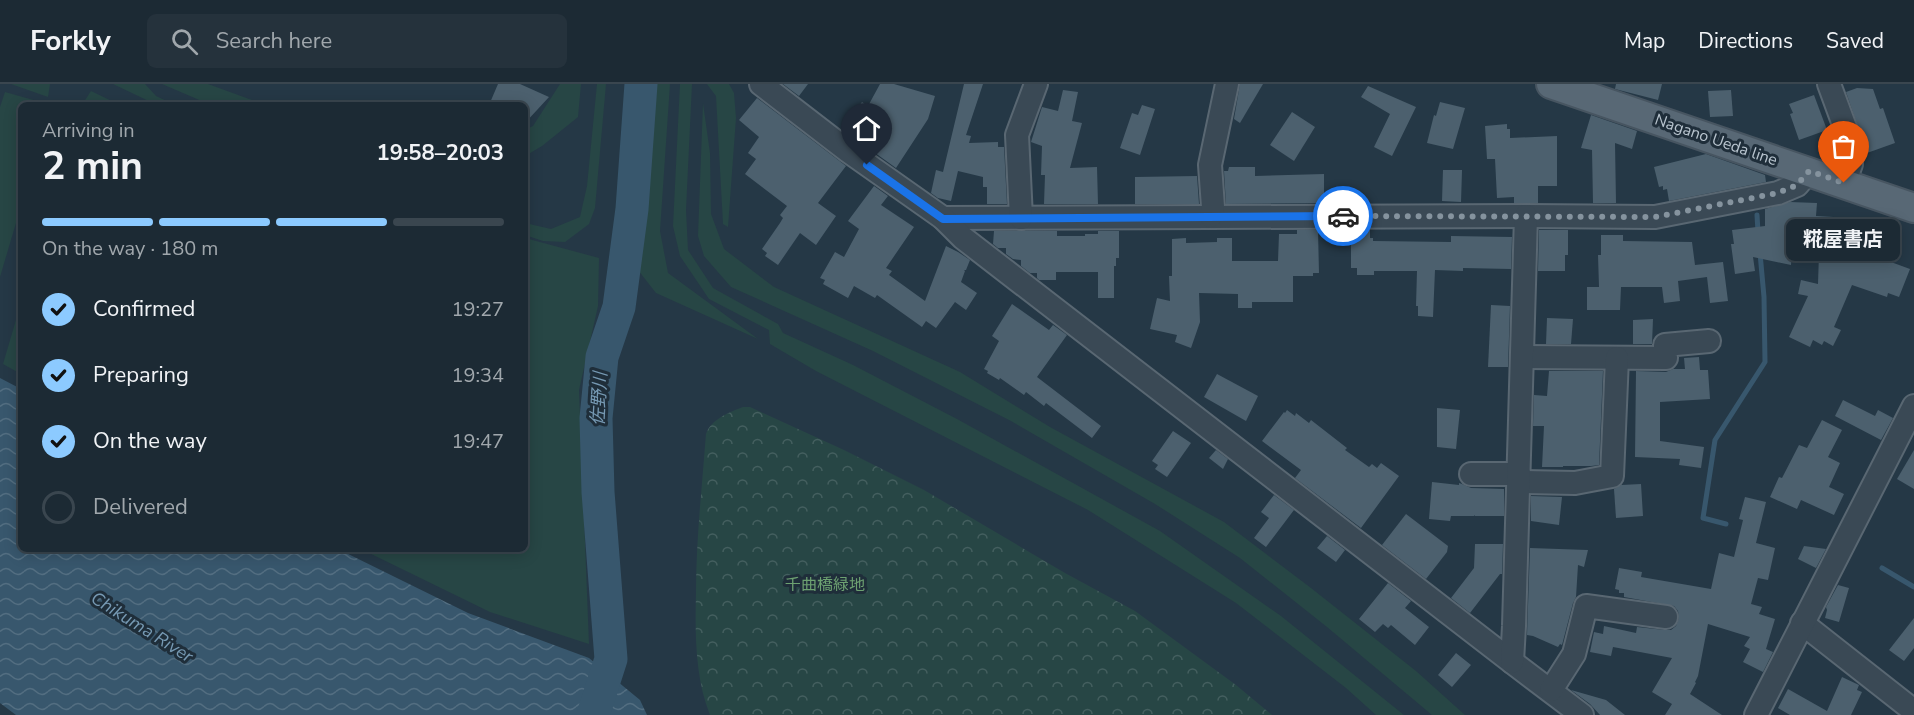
<!DOCTYPE html>
<meta charset="utf-8">
<style>
:root{--surface:#1c2a34;--page:#25323c;--text:#f1f3f6;--muted:#a0a7ac;--line:#3a464f;--accent:#8ccaff}
body{margin:0;font-family:"Nunito Sans","Noto Sans JP",sans-serif;background:var(--page);color:var(--text);height:100vh;display:flex;flex-direction:column;font-size:22px;white-space:nowrap}
*{box-sizing:border-box;margin:0}
p{font-size:20px;color:var(--muted)}
.icon{flex:none;width:33px;height:33px;fill:none;stroke:currentColor;stroke-width:2;stroke-linecap:round;stroke-linejoin:round}
.map{position:relative;flex:1;overflow:hidden}
.details{position:absolute;left:18px;top:18px;width:510px;height:450px;display:flex;flex-direction:column;background:var(--surface);border-radius:9px;box-shadow:0 3px 15px #0003,0 0 0 2px var(--line)}
.details>*{flex:none}
.pin{position:absolute;display:grid;place-items:center;width:51px;height:51px;color:#fff;margin:-62px -26px;border-radius:50% 50% 50% 0;rotate:-45deg;box-shadow:0 0 6px #0007}
.pin .icon{rotate:45deg}
.courier{position:absolute;display:grid;place-items:center;width:60px;height:60px;margin:-30px;border:4px solid #1a73e8;border-radius:50%;background:#fff;color:#222;box-shadow:0 2px 8px #0007}
.bubble{position:absolute;height:42px;border-radius:9px;background:var(--surface);box-shadow:0 3px 15px #0003,0 0 0 2px var(--line);font-size:20px;font-weight:700;line-height:42px;text-align:center}
.summary em{font-style:normal;font-weight:700}
.summary div{display:flex;flex-direction:column-reverse}
.summary{display:flex;align-items:center;justify-content:space-between;height:102px;padding:0 24px}
h1{font-size:39px;font-weight:700;line-height:45px}
.bar{display:grid;grid-template-columns:repeat(4,1fr);gap:9px 6px;align-content:center;height:72px;padding:0 24px}
.bar i{height:8px;border-radius:4px;background:var(--line)}
.bar .on{background:var(--accent)}
.bar p{grid-column:span 4}
ol{padding:0 24px;list-style:none}
li{display:flex;align-items:center;gap:18px;height:66px}
li p{margin-inline-start:auto}
li .icon{padding:6px;border-radius:50%;background:var(--accent);color:#111;stroke-width:4}
li:last-child{color:var(--muted)}
li i{width:33px;height:33px;border:3px solid var(--line);border-radius:50%}
header{display:flex;align-items:center;gap:36px;box-sizing:border-box;height:84px;padding:0 30px;background:var(--surface);border-bottom:2px solid var(--line)}
header strong{font-size:28px}
nav{display:flex;gap:33px;margin-inline-start:auto;font-size:21px}
.search{width:420px;height:54px;background:var(--page);display:flex;align-items:center;gap:15px;box-sizing:border-box;padding:0 21px;border-radius:9px;color:var(--muted);font-size:22px}
.map>svg:first-child{display:block}
</style>
<header>
<strong>Forkly</strong>
<div class="search"><svg class="icon" aria-label="search" viewBox="0 0 24 24"><circle cx="10" cy="10" r="6"/><path d="M15 15l6 6"/></svg>Search here</div>
<nav><a>Map</a><a>Directions</a><a>Saved</a></nav>
</header>
<div class="map">
<svg width="1914" height="631" viewBox="0 0 1914 631">
<defs>
<pattern id="park-crowns" width="20" height="18" patternUnits="userSpaceOnUse" patternTransform="scale(1.5)"><rect width="20" height="18" fill="#274645"/><path d="M2 6a3 3 0 1 1 6 0M12 15a3 3 0 1 1 6 0" fill="none" stroke="#445f5f"/></pattern>
<pattern id="water-waves" width="16" height="10" patternUnits="userSpaceOnUse" patternTransform="scale(1.5)"><rect width="16" height="10" fill="#38576d"/><path d="M0 5q4-4 8 0t8 0" fill="none" stroke="#536e81"/></pattern>
</defs>
<rect width="100%" height="100%" fill="#253846"/>
<g fill="#274645">
<path d="M11,0H50L48,13Z"/>
<path d="M113,0H145L156,12L175,21H157Z"/>
<path d="M162,0H208L266,21H211Z"/>
<path d="M560,0H581L578,33L542,62L525,72V46L533,42Z"/>
<path d="M597,0H606L595,124L589,140L565,158L543,157L525,151V139L551,145L580,133L587,102Z"/>
<path d="M627,0H670L660,147L668,189L758,255L656,209L613,154Z"/>
<path d="M680,0H692L686,126L688,166L713,204L778,240L783,249L853,281L957,335L1160,447L1281,532L1404,631H1376L1346,604L1236,519L1088,426L816,287L770,260L769,246L709,215L680,172L673,142Z"/>
<path d="M707,0H729L734,9L736,34L728,143L723,140L716,12Z"/>
<path d="M91,7L120,21H82Z"/>
<path d="M5,8L51,21H21V122L0,193V23Z"/>
<path d="M703,19L710,69L711,130L724,165L774,203L960,288L1050,343L1224,438L1311,504L1416,587L1465,631H1432L1327,543L1240,474L1155,420L1011,337L873,267L731,203L704,172L698,152Z"/>
<path d="M525,154L599,174L598,222L579,306L589,560L490,528L361,465H525Z"/>
<path d="M21,219V290L3,280Z"/>
</g>
<path fill="url(#park-crowns)" d="M743,323H750L844,366L924,406L1065,489L1135,527L1236,601L1272,631H710C695,593 695,550 696,509C696,456 702,403 706,350C711,335 730,328 743,323Z"/>
<path fill="url(#water-waves)" d="M0,294L21,305V465H338L468,529L589,574L640,616L647,631H16L0,619Z"/>
<g fill="none" stroke-linecap="round" stroke-linejoin="round">
<g stroke="#38576d" stroke-width="5">
<path d="M1757,131L1758,148"/>
<path d="M1726,440L1703,434L1715,356L1765,278L1764,213L1760,169"/>
<path d="M1882,484L1914,503"/>
</g>
<path stroke="#38576d" stroke-width="33" d="M593,631L611,575L598,408L596,334L602,273L619,223L632,125L641,0"/>
</g>
<g fill="#4c606e">
<path d="M498,0H520L549,13L525,39V21H489Z"/>
<path d="M783,0H808L799,12Z"/>
<path d="M880,0H894L935,12L928,35L896,84L842,45L862,18L868,22Z"/>
<path d="M964,0H983L966,51L971,52L969,59L998,58V63H1004L1007,120H987V103H983V93L958,87L951,117L938,114L931,109L936,86L943,88Z"/>
<path d="M1240,0H1263L1240,39L1234,35Z"/>
<path d="M1616,0H1662L1658,16L1615,5Z"/>
<path d="M1368,2L1416,23L1392,72L1374,63L1390,30L1361,13Z"/>
<path d="M1857,4L1873,5L1880,25L1883,24L1895,59L1867,69L1846,8Z"/>
<path d="M1063,6L1078,8L1072,37L1082,39L1070,84L1097,83L1098,120H1044L1045,91H1041L1042,62L1031,58L1042,23L1058,27Z"/>
<path d="M1731,6L1733,32L1710,33L1708,7Z"/>
<path d="M1814,11L1827,46L1799,56L1790,30L1793,29L1789,20Z"/>
<path d="M757,14L846,82L818,119L836,132L816,161L800,149L778,181L765,172L767,169L762,165L780,139L783,134L780,131L787,122L745,90L756,75L748,69L759,53L739,36Z"/>
<path d="M1440,18L1465,24L1453,65L1427,59L1434,31L1436,32Z"/>
<path d="M1142,21L1155,25L1140,71L1120,64L1132,29L1138,31Z"/>
<path d="M1292,28L1315,43L1294,77L1270,61Z"/>
<path d="M1591,31L1637,47L1632,65L1615,59L1616,119H1593L1592,66L1581,64Z"/>
<path d="M1507,40V45H1510V54L1557,52V102H1538V119H1514V113L1497,114L1495,75H1487L1485,42Z"/>
<path d="M1706,70L1765,91L1766,98L1669,117L1667,105L1663,106V102L1659,103L1654,83Z"/>
<path d="M1229,83H1255V92L1324,90V119L1226,120L1224,87H1228Z"/>
<path d="M1443,86H1462L1461,118L1442,117Z"/>
<path d="M1197,92L1199,120H1135V93Z"/>
<path d="M874,102L888,112L881,121L914,143L886,184L892,187L889,191L925,217L946,162L958,168L970,176L966,186H964L965,187L961,198L977,209L966,226L955,218L936,244L926,237L922,243L877,211L875,214L854,202L848,214L823,200L825,196L820,194L835,168L844,173L859,145L848,137Z"/>
<path d="M1790,118L1817,119L1816,132L1851,134L1850,163L1910,185L1899,213L1888,209L1887,213L1852,201L1834,243L1841,246L1833,262L1824,257L1822,261L1813,256L1810,263L1789,253L1808,212L1798,210L1801,196L1818,200L1819,169L1792,167L1791,181L1753,173L1755,187L1735,190L1731,160H1734L1732,146L1765,142V125Z"/>
<path d="M1297,146H1318L1319,189H1313V192H1293V218H1252V224H1238V210L1199,209L1200,238L1191,264L1175,258L1177,251L1150,245L1157,214L1170,217L1169,192H1172V155L1186,154V159L1217,158V154H1232V177H1278L1279,150H1297Z"/>
<path d="M1353,146H1370V154H1373V157L1451,158V152L1512,153L1511,185L1463,184V187L1435,186L1433,233L1418,232V222H1416L1417,187H1374V191H1357V184H1351V153H1353Z"/>
<path d="M1539,146H1568V171H1565V187H1538Z"/>
<path d="M994,147H1057V152H1085V150H1098V147H1119V174H1116V182H1114V214H1098V188H1056V196H1039L1037,194V189H1030L1021,182V176L1013,175L1006,170V164H998L993,160Z"/>
<path d="M1601,151H1623V157L1692,158L1695,181L1723,178L1728,217L1710,219L1707,193L1678,197L1680,217L1664,219L1662,203H1621L1620,226H1587V203H1599L1598,171H1601Z"/>
<path d="M1012,220L1049,246L1053,241L1067,251L1037,293L1101,342L1092,354L1046,319L1044,322L1026,308L1024,311L1000,294L999,296L987,289L988,287L984,285L999,257L992,252Z"/>
<path d="M1491,221L1510,222L1508,283H1488Z"/>
<path d="M1547,234L1573,235L1571,260H1546Z"/>
<path d="M1653,235L1652,260H1633V236Z"/>
<path d="M1699,273L1700,286H1708L1710,315L1660,318V357L1704,363L1701,384L1679,381L1680,375L1635,373L1636,287L1666,288L1673,285H1685L1684,274Z"/>
<path d="M1549,287H1603L1599,381L1591,382H1563V383H1542L1544,342H1533L1534,311L1547,312Z"/>
<path d="M1217,290L1258,312L1246,337L1204,313Z"/>
<path d="M1843,316L1875,332L1878,326L1893,334L1881,356L1835,332Z"/>
<path d="M1437,324L1460,326L1456,365L1437,363Z"/>
<path d="M1287,326L1295,332L1296,329L1309,339L1311,336L1347,364L1345,366L1369,383L1372,380L1377,384L1381,379L1399,392L1361,444L1295,394L1301,386L1262,357L1284,328L1285,329Z"/>
<path d="M1822,336L1842,346L1828,373L1840,379L1829,403L1844,410L1834,431L1801,416L1797,425L1770,413L1779,393L1782,394L1799,361L1807,364Z"/>
<path d="M1173,347L1191,359L1167,393L1155,385L1158,381L1152,377Z"/>
<path d="M1216,366L1228,375L1223,385L1209,374Z"/>
<path d="M1914,366V405L1897,395Z"/>
<path d="M1432,398L1459,401V399L1462,400L1471,404L1504,405V432H1475V431L1474,432H1451L1450,437L1429,435Z"/>
<path d="M1641,400L1643,432L1616,434L1614,405L1621,401Z"/>
<path d="M1274,411L1294,426L1266,463L1254,454L1269,434L1261,428Z"/>
<path d="M1531,412L1562,413L1559,441L1531,437Z"/>
<path d="M1745,413L1766,418L1756,459L1775,464L1768,496L1758,494L1751,520L1762,523L1759,530L1775,535L1766,565L1773,568L1763,588L1743,578L1750,565L1744,562L1750,553L1708,540L1698,592L1695,598L1696,599L1690,610L1722,631H1665L1672,620L1652,608L1672,574L1613,563L1611,572L1590,568L1594,548L1603,550L1604,542L1636,549L1637,543L1665,546H1671L1676,542L1679,534L1678,527L1674,522L1624,513V509H1619V506L1615,505L1619,484L1642,488L1641,493L1711,505L1719,469L1734,473L1743,436L1739,435Z"/>
<path d="M1406,430L1448,462L1447,468L1426,495L1382,461Z"/>
<path d="M1327,452L1345,466L1336,478L1317,464Z"/>
<path d="M1475,460H1503L1502,490H1500L1470,529L1451,514L1474,484Z"/>
<path d="M1804,462L1826,465L1816,484L1798,475Z"/>
<path d="M1530,464L1588,466L1584,483L1578,481L1576,513L1573,519L1562,561L1560,560L1558,563L1533,552L1527,551Z"/>
<path d="M1388,499L1411,517L1405,524L1429,543L1415,561L1391,541L1388,544L1383,540L1375,548L1359,535Z"/>
<path d="M1838,501L1849,504L1839,538L1825,534L1827,526L1826,523Z"/>
<path d="M1914,534V564L1904,577L1889,566Z"/>
<path d="M1456,569L1471,581L1452,603L1438,591Z"/>
<path d="M1842,593L1859,601L1857,606L1862,608L1851,631H1790L1778,624L1788,605L1827,627Z"/>
<path d="M1571,606L1606,616L1625,631H1600L1590,620Z"/>
</g>
<g fill="none" stroke-linecap="round" stroke-linejoin="round">
<g stroke="#596772" stroke-width="26">
<g id="minor">
<path d="M761,0L848,67L943,134L1526,132L1655,133L1778,109L1797,101L1809,87"/>
<path d="M1829,0L1850,57L1851,80L1844,100"/>
<path d="M1211,132L1213,123L1210,81L1227,0"/>
<path d="M943,134L963,154L1512,578L1582,631"/>
<path d="M1021,134L1017,51L1036,0"/>
<path d="M1522,273L1666,274L1665,261L1709,257"/>
<path d="M1471,390H1519"/>
<path d="M1519,398L1575,399L1612,392L1617,274"/>
<path d="M1802,539L1914,627"/>
<path d="M1512,578L1514,542L1526,132"/>
<path d="M1551,606L1574,570L1586,522L1666,533"/>
<path d="M1756,631L1914,322"/>
</g>
</g>
<g stroke="#475561" stroke-width="32">
<path id="major" d="M1551,0L1914,124"/>
</g>
<use href="#minor" stroke="#3a4955" stroke-width="22"/>
<use href="#major" stroke="#586875" stroke-width="28"/>
</g>
<g fill="none" stroke-linecap="round" stroke-linejoin="round">
<path stroke="#85939e" stroke-width="6" stroke-dasharray="0 10.8" d="M1343,132L1655,133L1778,109L1797,101L1809,87L1844,99"/>
<path stroke="#1a73e8" stroke-width="8" d="M867,81L943,135L1343,132"/>
</g>
<g text-anchor="middle" dominant-baseline="central" stroke-width="6" stroke-linejoin="round" paint-order="stroke">
<g font-size="16" fill="#b8c4ce" stroke="#1f2e3a">
<text transform="translate(1716 56) rotate(19)">Nagano Ueda line</text>
</g>
<g font-size="16" fill="#6da171" stroke="#1f2e3a">
<text x="825" y="501">千曲橋緑地</text>
</g>
<g font-size="18" font-style="italic" fill="#7699b3" stroke="#1f2e3a">
<text transform="translate(599 315) rotate(-87)">佐野川</text>
<text transform="translate(142 543) rotate(32)">Chikuma River</text>
</g>
</g>
</svg>
<div class="pin" style="left:1844px;top:99px;background:#ea580c"><svg class="icon" aria-label="bag" viewBox="0 0 24 24"><path d="M5 8h14l-1 12H6zM9 8a3 3 0 0 1 6 0"/></svg></div>
<div class="pin" style="left:867px;top:81px;background:#1f2937"><svg class="icon" aria-label="home" viewBox="0 0 24 24"><path d="M3 11l9-7 9 7M6 9v11h12V9"/></svg></div>
<div class="courier" style="left:1343px;top:132px"><svg class="icon" aria-label="car" viewBox="0 0 24 24"><path d="M5 17H2v-5l4-1 3-4h7l3 4 3 1v5h-3M9 17h6M6 11h13"/><circle cx="7" cy="17" r="2"/><circle cx="17" cy="17" r="2"/></svg></div>
<div class="bubble" style="left:1786px;top:135px;width:114px">糀屋書店</div>
<section class="details">
<div class="summary"><div><h1>2 min</h1><p>Arriving in</p></div><em>19:58–20:03</em></div>
<div class="bar"><i class="on"></i><i class="on"></i><i class="on"></i><i></i><p>On the way · 180 m</p></div>
<ol>
<li><svg class="icon" aria-label="check" viewBox="0 0 24 24"><path d="M5 12l5 5 9-10"/></svg>Confirmed<p>19:27</p></li>
<li><svg class="icon" aria-label="check" viewBox="0 0 24 24"><path d="M5 12l5 5 9-10"/></svg>Preparing<p>19:34</p></li>
<li><svg class="icon" aria-label="check" viewBox="0 0 24 24"><path d="M5 12l5 5 9-10"/></svg>On the way<p>19:47</p></li>
<li><i></i>Delivered</li>
</ol>
</section>
</div>
